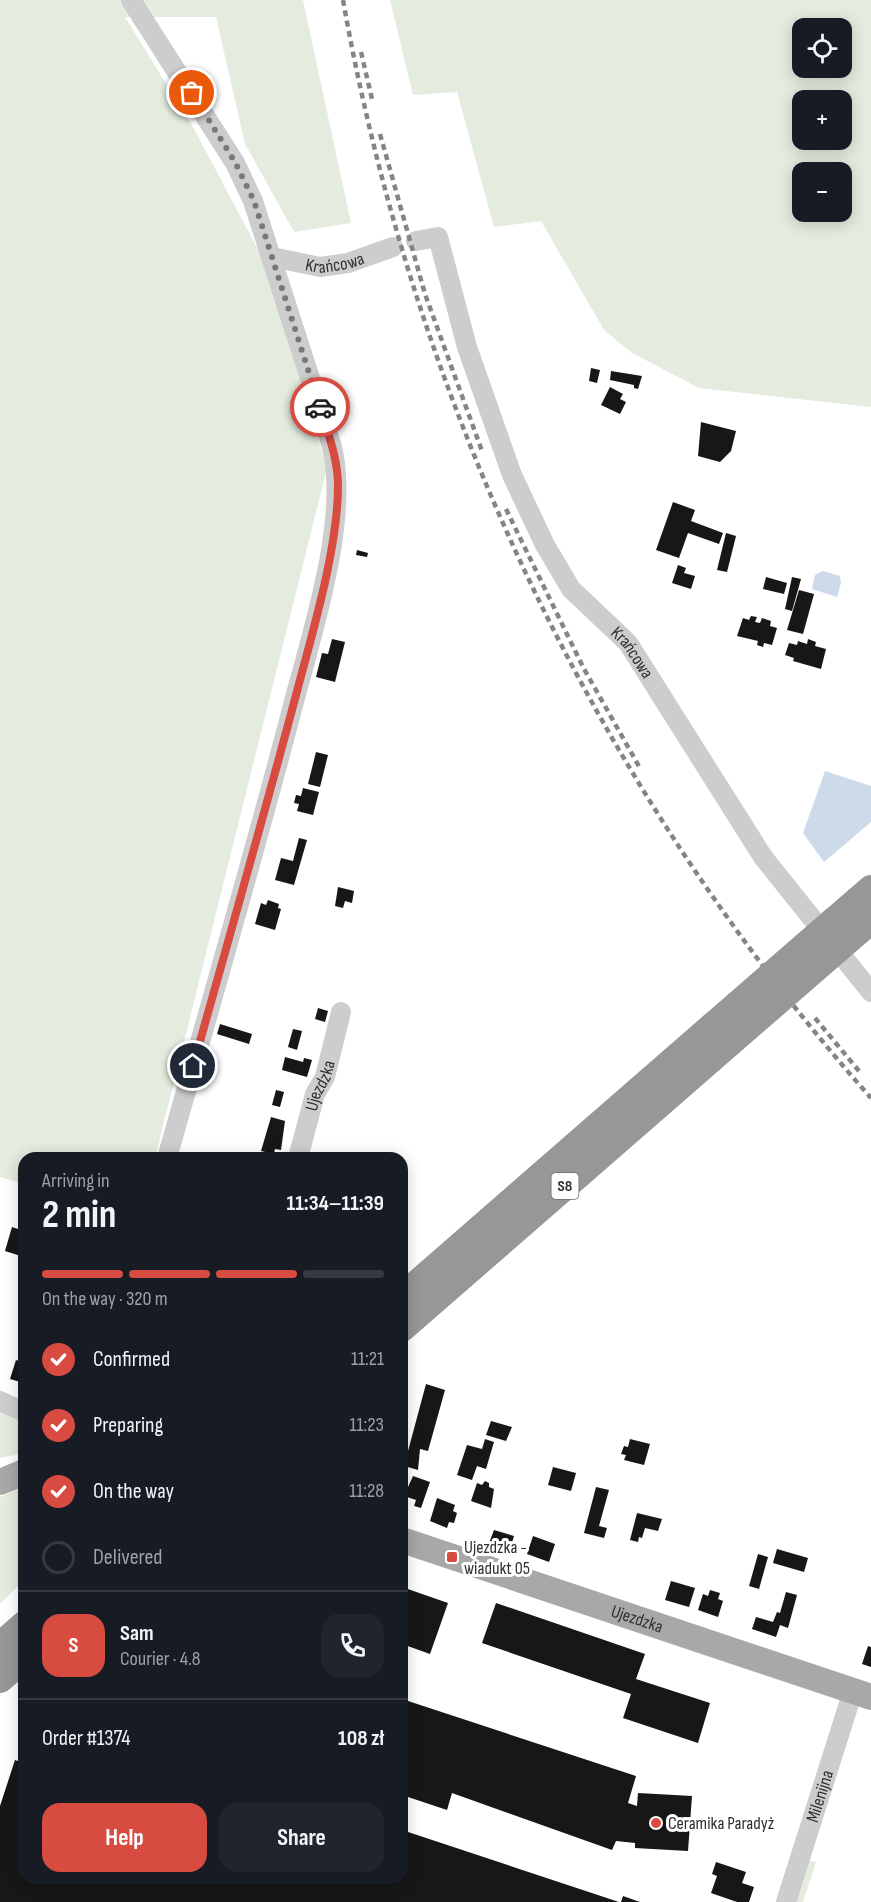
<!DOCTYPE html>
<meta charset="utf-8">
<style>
:root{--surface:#171b24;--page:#20242c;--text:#f1f3f6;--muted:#9ea1a6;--line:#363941;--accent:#d74b41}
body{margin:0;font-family:"Sofia Sans Condensed",sans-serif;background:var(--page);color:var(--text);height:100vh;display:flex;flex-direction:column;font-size:22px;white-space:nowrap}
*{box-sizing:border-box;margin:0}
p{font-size:20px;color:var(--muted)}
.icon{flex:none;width:33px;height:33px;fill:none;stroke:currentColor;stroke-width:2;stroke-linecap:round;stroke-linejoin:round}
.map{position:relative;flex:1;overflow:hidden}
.side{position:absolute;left:18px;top:1152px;width:390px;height:732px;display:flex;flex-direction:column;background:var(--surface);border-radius:18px;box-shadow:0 3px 15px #0003}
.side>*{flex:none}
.tools{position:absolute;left:792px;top:18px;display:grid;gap:12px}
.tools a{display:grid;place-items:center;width:60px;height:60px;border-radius:12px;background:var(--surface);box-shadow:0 3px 15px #0003;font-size:30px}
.pin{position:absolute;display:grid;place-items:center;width:51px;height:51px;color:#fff;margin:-26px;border:3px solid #fff;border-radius:50%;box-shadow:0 2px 6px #0007}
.courier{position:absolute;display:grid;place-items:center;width:60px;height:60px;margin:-30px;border:4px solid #d74b41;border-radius:50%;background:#fff;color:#222;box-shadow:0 2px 8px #0007}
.summary em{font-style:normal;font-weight:700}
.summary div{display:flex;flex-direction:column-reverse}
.summary{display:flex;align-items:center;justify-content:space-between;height:102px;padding:0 24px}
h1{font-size:39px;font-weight:700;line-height:45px}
.bar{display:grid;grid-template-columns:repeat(4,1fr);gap:9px 6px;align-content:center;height:72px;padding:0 24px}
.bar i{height:8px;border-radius:4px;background:var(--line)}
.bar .selected{background:var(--accent)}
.bar p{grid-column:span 4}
.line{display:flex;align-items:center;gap:15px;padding:0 24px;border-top:2px solid var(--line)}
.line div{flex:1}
.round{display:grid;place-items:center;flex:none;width:63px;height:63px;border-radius:18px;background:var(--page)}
ol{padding:0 24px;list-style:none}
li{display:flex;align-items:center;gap:18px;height:66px}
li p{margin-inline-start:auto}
li .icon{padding:6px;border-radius:50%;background:var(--accent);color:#fff;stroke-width:4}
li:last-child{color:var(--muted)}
li i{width:33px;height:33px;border:3px solid var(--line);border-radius:50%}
.cta{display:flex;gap:12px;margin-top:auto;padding:12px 24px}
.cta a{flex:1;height:69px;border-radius:18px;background:var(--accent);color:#fff;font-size:24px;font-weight:700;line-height:69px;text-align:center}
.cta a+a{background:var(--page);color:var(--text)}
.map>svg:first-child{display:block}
</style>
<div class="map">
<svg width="871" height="1902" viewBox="0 0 871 1902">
<rect width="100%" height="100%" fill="#fff"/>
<g fill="#e4ecdf" fill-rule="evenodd">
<path d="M0,0H303L351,223L294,232L245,144L216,17H125L194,129L262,257L327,468L155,1158H24V1184L0,1177Z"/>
<path d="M390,0H871V407L699,388L632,353L604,330L541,221L494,227L457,92L413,95ZM842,28V68H802V28ZM842,100V140H802V100ZM802,172H842V212H802Z"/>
<path d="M0,1410L24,1422V1453L0,1458Z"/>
<path d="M24,1486V1580L0,1604V1497Z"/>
<path d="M808,1860L816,1862L803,1902H794Z"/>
</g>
<g fill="#cddaea">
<path d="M823,571L840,576L841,583L837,597L812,589L815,575Z"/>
<path d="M825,771L871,786V822L824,862L803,833Z"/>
</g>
<g fill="#171717">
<path d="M591,368L600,370L597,383L589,381Z"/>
<path d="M611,371L642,376L638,389L634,388V385L610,380Z"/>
<path d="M610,387L623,394L620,399L626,402L620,414L601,405Z"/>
<path d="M701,422L736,431L731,451L720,462L698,456Z"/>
<path d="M673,502L695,510L691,521L723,533L719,544L688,533L679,558L656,550Z"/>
<path d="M726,533L736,536L727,572L717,570Z"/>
<path d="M357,550L368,553L367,557L356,555Z"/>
<path d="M678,565L686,568L684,573L695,576L691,589L672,583Z"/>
<path d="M766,577L787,583L784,594L763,589Z"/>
<path d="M792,577L801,579L792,611L785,609Z"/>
<path d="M799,590L814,594L803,634L787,630Z"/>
<path d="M751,616L757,617L755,622L760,623L762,618L771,621L770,626L777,628L772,645L764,643L763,647L757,645L758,641L737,636L743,618L749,620Z"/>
<path d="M332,639L345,642L335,682L316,677L322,653L328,654Z"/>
<path d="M808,639L816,642L815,646L826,649L821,669L793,661L794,658L785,655L789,643L797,645L798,641L807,644Z"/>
<path d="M316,752L328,755L320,787L308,784Z"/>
<path d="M303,788L319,792L313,815L297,811L299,804L294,803L296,795L301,796Z"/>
<path d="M299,838L307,840L294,885L275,880L281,858L293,861Z"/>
<path d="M338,887L354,891L352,903L345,901L343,908L335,906Z"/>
<path d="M268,900L279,904L278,908L281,909L275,930L255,924L261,903L266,905Z"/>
<path d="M318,1008L328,1011L325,1022L315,1019Z"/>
<path d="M220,1024L252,1034L249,1044L217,1034Z"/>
<path d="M293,1029L302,1031L297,1050L288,1047Z"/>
<path d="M285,1057L303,1062L304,1058L312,1060L307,1077L282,1070Z"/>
<path d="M276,1090L284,1092L280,1107L272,1105Z"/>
<path d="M271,1117L285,1121L281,1150L275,1149L274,1154L261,1151Z"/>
<path d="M12,1227L24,1231V1257L5,1251Z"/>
<path d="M16,1360L24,1363V1383L10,1379Z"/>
<path d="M426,1384L445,1390L428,1451L420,1449L418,1470L404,1466Z"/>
<path d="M491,1421L512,1427L506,1441L486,1435Z"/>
<path d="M485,1439L494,1442L486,1469L477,1466L472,1480L457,1475L467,1445L482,1449Z"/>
<path d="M630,1439L650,1444L644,1465L624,1460L626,1455L621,1454L624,1446L628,1447Z"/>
<path d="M553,1467L576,1473L571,1491L548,1485Z"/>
<path d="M413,1476L430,1482L421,1508L414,1506L416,1500L404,1496Z"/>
<path d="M485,1481L489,1483V1487L494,1489L491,1508L471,1501L477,1483L482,1485Z"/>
<path d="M596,1487L609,1490L599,1526L607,1528L604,1538L584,1533Z"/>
<path d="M437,1498L455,1505L453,1511L457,1513L454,1523L449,1522L447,1528L430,1521Z"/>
<path d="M637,1513L662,1519L658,1531L645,1528L642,1538L639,1537L638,1542L630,1540Z"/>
<path d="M494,1530L514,1536L509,1553L488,1546Z"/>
<path d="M533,1536L555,1544L549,1562L527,1554Z"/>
<path d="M777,1549L808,1558L804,1572L773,1563Z"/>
<path d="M758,1554L768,1557L759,1589L749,1586Z"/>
<path d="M671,1581L695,1588L689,1607L665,1600Z"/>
<path d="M402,1587L448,1603L430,1654L402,1644Z"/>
<path d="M710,1590L720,1593L718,1599L723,1601L718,1617L698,1610L703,1594L708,1596Z"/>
<path d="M786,1592L797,1595L788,1628L780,1625L776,1637L752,1629L756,1617L773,1622L777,1612L780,1613Z"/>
<path d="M496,1603L645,1654L636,1679L710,1703L698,1743L623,1718L631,1694L482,1643Z"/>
<path d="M868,1646L871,1647V1667L862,1664Z"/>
<path d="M402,1699L636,1776L628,1803L637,1806L638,1793L692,1796L688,1851L635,1848V1843L616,1841L612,1850L452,1793L447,1810L402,1795Z"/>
<path d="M15,1760L24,1763V1878H402V1830L619,1902H0V1806Z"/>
<path d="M716,1862L746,1872L742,1883L754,1887L749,1902H737L711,1893L717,1876L712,1874Z"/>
<path d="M623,1896L640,1902H621Z"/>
</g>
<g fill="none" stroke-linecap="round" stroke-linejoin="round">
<g stroke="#cdcdcd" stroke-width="20">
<path d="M131,0L235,163L253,201L332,447C350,521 310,639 291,713C252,862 209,1010 167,1158"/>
<path id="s1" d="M416,241L438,237L467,347L512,475L545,545L571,589L628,643L763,857L871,992"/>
<path id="s2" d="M272,257L320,267L348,263L393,247"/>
<path id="s3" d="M298,1158L315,1094L325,1077L341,1012"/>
<path d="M0,1401L24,1412"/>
<path id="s4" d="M786,1902L853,1691"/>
</g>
<g stroke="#a8a8a8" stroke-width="26">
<path d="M0,1482L24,1472"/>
<path id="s5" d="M402,1540L871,1697"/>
</g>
<g stroke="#979797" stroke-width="28">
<path d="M834,921L871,889"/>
<path d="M849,939L871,920"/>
<path d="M402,1297L713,1026"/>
<path d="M402,1328L728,1044"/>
<path d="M0,1646L24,1625"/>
<path d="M0,1679L24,1658"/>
</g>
<g stroke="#858585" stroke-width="4.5" stroke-dasharray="6 4.5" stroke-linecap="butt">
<path d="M343,0C415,405 598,790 871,1098"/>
<path d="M361,52L372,99"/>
<path d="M380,134L425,294L482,451"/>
<path d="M506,509L583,667L641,770"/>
<path d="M815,1018L859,1071"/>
</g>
<g stroke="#979797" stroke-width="28">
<path d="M713,1026L834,921"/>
<path d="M728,1044L849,939"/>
</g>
</g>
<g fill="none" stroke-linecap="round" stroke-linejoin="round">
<path stroke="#787878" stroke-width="6" stroke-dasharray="0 10.8" d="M192,93L235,162L254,201L320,407"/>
<path stroke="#d74b41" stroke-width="8" d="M193,1066C228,942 263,819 296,695C312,634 338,548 338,486C338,459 328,433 320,407"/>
</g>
<g fill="#d74b41" stroke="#fff" stroke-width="2">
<rect x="446" y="1551" width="12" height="12" rx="3"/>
<circle cx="656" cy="1823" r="6"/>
</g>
<g text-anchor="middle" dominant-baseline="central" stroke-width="6" stroke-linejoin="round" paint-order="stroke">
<rect fill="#fff" stroke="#6e6e6e" stroke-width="1.5" x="551.5" y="1173" width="27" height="26" rx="4.5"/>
<g font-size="16" font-weight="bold" fill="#303030">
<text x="565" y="1186">S8</text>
</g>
<g font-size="18" fill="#303030" stroke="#fff">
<text stroke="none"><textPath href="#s2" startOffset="64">Krańcowa</textPath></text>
<text stroke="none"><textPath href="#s1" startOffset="489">Krańcowa</textPath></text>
<text stroke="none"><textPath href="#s3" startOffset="76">Ujezdzka</textPath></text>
<text stroke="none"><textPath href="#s5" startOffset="248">Ujezdzka</textPath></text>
<text stroke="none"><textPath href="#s4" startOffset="111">Milenijna</textPath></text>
</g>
<g font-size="18" fill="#303030" stroke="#fff" text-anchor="start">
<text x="464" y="1547">Ujezdzka -<tspan x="464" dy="21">wiadukt 05</tspan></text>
<text x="668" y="1823">Ceramika Paradyż</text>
</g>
</g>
</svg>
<div class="tools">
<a><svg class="icon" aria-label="locate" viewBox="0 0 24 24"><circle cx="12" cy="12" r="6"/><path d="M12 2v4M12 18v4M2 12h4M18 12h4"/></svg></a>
<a>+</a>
<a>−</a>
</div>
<div class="pin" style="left:192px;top:93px;background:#ea580c"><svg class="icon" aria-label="bag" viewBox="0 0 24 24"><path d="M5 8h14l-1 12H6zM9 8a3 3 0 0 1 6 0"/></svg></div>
<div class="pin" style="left:193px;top:1066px;background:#1f2937"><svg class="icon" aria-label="home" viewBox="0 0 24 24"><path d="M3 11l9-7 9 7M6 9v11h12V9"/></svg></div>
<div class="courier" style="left:320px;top:407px"><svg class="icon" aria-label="car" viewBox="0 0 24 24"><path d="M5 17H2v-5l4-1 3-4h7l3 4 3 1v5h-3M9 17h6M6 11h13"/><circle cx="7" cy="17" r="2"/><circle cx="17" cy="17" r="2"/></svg></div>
<section class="side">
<div class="summary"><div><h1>2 min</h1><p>Arriving in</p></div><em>11:34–11:39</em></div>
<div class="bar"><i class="selected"></i><i class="selected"></i><i class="selected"></i><i></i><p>On the way · 320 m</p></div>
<ol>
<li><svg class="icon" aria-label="check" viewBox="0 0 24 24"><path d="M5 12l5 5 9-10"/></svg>Confirmed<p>11:21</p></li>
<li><svg class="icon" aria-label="check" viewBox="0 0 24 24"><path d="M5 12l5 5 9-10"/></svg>Preparing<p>11:23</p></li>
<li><svg class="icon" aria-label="check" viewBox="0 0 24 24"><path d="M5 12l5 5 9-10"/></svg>On the way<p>11:28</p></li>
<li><i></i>Delivered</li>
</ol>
<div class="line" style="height:108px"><b class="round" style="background:var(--accent);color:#fff">S</b><div><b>Sam</b><p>Courier · 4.8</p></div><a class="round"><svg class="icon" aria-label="phone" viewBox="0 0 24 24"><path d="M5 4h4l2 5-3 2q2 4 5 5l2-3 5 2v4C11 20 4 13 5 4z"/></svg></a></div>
<div class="line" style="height:78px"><div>Order #1374</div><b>108 zł</b></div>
<div class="cta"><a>Help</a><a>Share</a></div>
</section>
</div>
